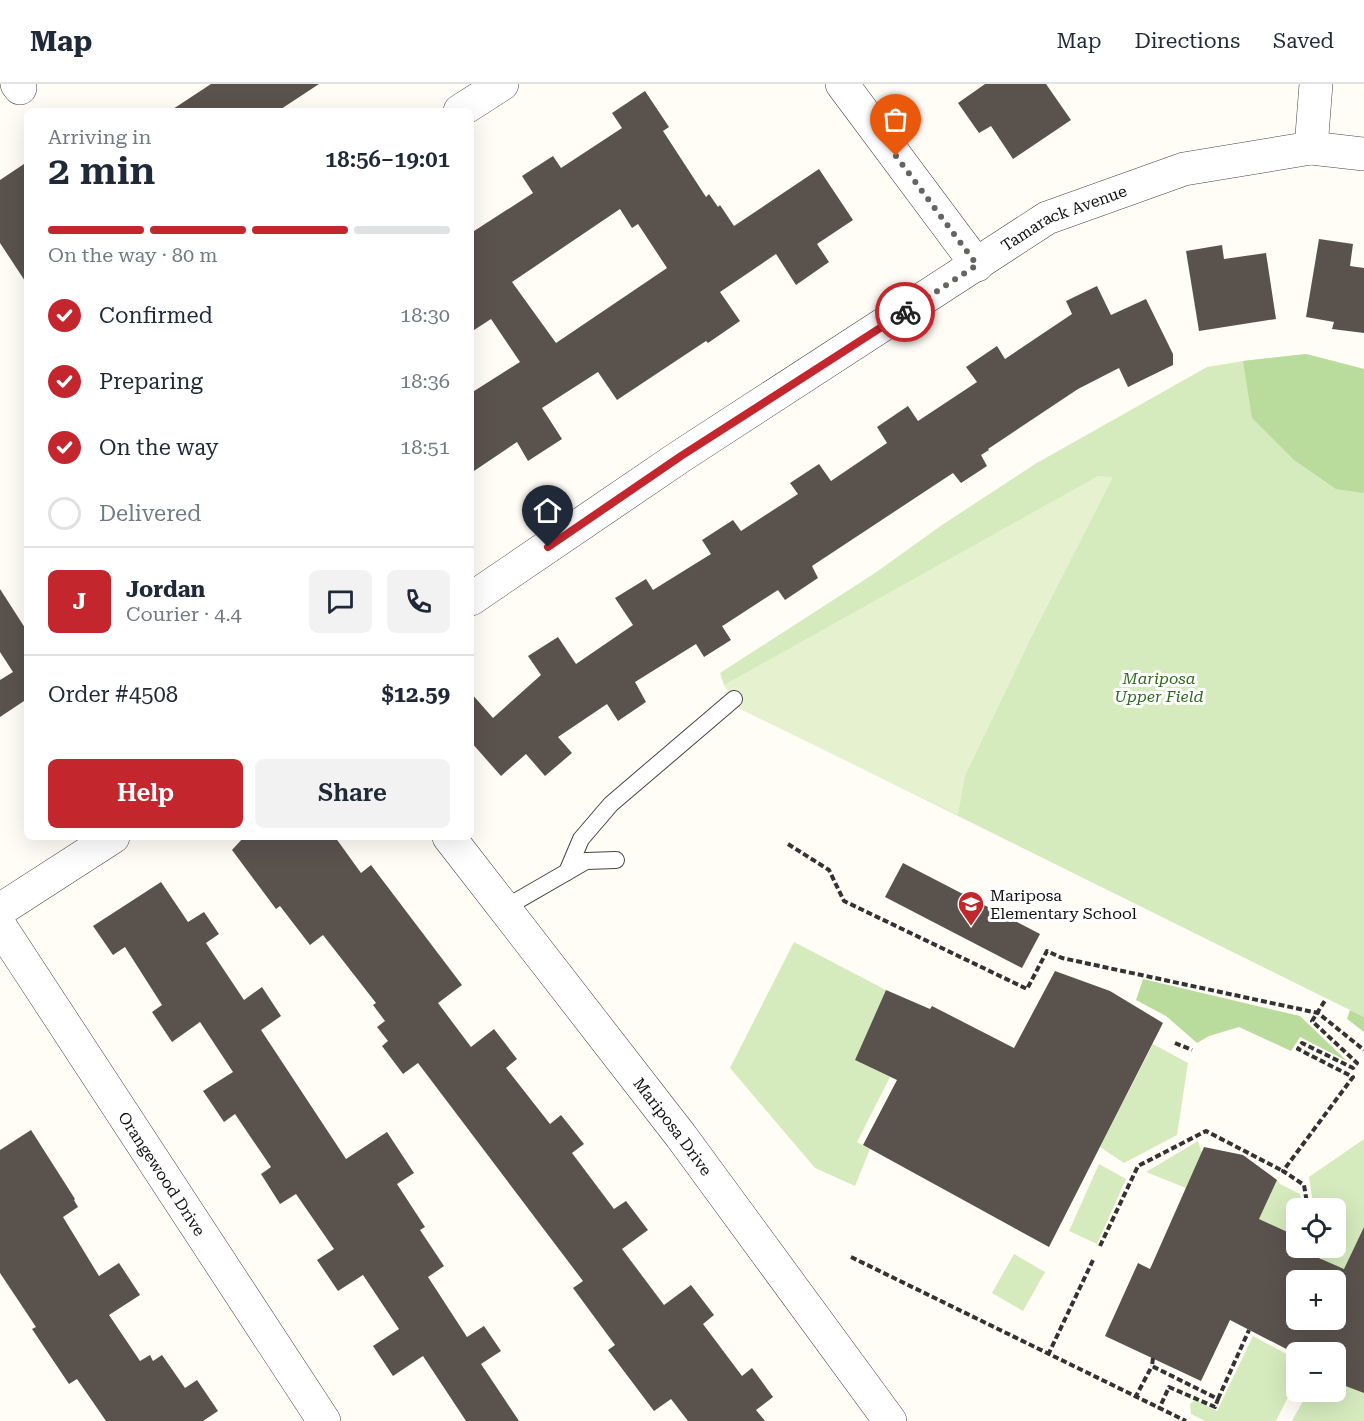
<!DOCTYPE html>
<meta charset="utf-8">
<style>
:root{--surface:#fff;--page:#f2f2f3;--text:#1f2937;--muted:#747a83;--line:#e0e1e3;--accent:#c4262e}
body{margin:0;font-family:"Roboto Serif",serif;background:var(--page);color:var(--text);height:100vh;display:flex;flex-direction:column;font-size:22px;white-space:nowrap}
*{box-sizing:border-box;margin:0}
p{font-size:20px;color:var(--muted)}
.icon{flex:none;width:33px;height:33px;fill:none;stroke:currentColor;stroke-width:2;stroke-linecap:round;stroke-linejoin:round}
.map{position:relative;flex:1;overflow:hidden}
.drawer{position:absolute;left:24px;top:24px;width:450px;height:732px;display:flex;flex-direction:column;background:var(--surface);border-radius:9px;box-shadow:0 6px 24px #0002}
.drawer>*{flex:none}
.buttons{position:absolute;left:1286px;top:1114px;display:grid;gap:12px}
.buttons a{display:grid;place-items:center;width:60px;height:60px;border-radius:9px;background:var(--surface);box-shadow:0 6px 24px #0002;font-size:30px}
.pin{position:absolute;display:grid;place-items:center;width:51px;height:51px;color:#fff;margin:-62px -26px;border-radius:50% 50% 50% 0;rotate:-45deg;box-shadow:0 0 6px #0007}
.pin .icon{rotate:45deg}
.courier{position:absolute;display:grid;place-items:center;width:60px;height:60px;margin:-30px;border:4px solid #c4262e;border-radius:50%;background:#fff;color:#222;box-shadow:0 2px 8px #0007}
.headline em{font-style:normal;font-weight:600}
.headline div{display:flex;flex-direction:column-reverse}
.headline{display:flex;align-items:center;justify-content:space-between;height:102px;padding:0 24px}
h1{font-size:39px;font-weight:600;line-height:45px}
.bar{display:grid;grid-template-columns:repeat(4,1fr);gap:9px 6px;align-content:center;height:72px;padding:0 24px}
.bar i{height:8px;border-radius:4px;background:var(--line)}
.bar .selected{background:var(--accent)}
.bar p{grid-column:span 4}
.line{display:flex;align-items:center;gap:15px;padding:0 24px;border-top:2px solid var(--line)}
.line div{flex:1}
.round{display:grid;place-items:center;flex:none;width:63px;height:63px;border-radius:9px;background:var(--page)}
ol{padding:0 24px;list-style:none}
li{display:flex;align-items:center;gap:18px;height:66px}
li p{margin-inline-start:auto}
li .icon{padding:6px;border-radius:50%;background:var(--accent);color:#fff;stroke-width:4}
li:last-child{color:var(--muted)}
li i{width:33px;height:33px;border:3px solid var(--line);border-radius:50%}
.button{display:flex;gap:12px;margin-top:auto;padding:12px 24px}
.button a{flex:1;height:69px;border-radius:9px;background:var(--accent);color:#fff;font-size:24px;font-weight:600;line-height:69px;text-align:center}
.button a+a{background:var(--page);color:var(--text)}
header{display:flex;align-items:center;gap:36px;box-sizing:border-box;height:84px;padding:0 30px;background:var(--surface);border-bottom:2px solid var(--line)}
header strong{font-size:28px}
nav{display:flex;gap:33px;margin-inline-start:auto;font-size:21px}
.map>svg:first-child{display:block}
</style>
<header>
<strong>Map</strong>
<nav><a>Map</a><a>Directions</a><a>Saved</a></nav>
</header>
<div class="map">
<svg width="1364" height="1337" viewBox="0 0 1364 1337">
<rect width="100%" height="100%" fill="#fffdf5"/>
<g fill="#d5ebbd">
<path d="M1306,270L1364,285V933L742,625L724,601L720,589L875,489L942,441L1035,380L1207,283L1243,277Z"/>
<path d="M794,858L886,906L855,976L890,993L857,1058L870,1065L855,1102L815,1084L730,984Z"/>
<path d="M1153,960L1188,979L1177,1051L1124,1079L1100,1063Z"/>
<path d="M1364,1055V1143L1344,1185L1322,1176L1320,1164H1335V1125H1314L1309,1093Z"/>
<path d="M1198,1057L1202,1069L1186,1104L1146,1088Z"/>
<path d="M1099,1080L1126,1095L1097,1160L1069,1147Z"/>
<path d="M1277,1096L1280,1100L1300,1110L1303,1125H1296V1164H1308L1309,1171L1289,1162L1294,1151L1259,1135Z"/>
<path d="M1014,1170L1045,1188L1023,1227L992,1209Z"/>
<path d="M1253,1252L1296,1275V1297L1276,1337H1205L1191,1330L1190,1320L1195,1316L1217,1327Z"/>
<path d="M1335,1295L1364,1308V1337H1292L1308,1308H1335Z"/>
</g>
<g fill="#b9dc9c">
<path d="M1306,270L1364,285V409L1336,405L1294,376L1252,334L1243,277Z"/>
<path d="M1143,895L1300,932L1347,977L1300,953L1291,967L1239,943L1209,952L1197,959L1166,932L1136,916Z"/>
<path d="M1350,926L1364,933V948L1347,935Z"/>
</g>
<path fill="#e6f2cf" d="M1098,392L1113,393L1031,554L965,692L958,731L740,625L724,601Z"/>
<g fill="#5a524d" fill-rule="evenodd">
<path d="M211,0H319L278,27H170Z"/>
<path d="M985,0H1046L1071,36L1013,75L991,42L979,49L958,19Z"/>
<path d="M645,7L669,43L663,47L706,113L709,110L718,123L720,121L734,142L819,85L853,136L817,160L829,178L796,201L776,170L720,208L740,237L708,259L706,257L617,316L598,288L542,324L562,355L528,377L517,358L471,389V309L520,278L491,235L471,248V149L533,109L522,92L553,72L561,84L622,44L612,29ZM620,125L632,144L638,140L667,184L556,259L512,198Z"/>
<path d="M27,78V200L0,159V96Z"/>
<path d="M1319,155L1353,160L1350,182L1364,184V249L1332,245L1334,238L1306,233Z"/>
<path d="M1222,161L1224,175L1266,169L1276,235L1199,247L1186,167Z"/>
<path d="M1097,202L1111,231L1146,215L1173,270V281L1128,303L1119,284L1078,305L988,365L989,366L981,371L987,382L961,399L953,389L812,482L818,494L785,516L778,506L724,541L722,542L731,556L704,573L696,560L635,598L646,618L618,637L607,620L558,653L572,669L545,692L526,670L501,692L471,658V609L493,634L541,591L528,572L558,553L576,580L633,541L615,514L646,495L653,506L711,470L702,456L733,436L741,447L798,410L790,399L819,380L831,397L887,359L877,343L908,322L918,337L977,298L966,283L997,262L1005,275L1072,230L1066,217Z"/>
<path d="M0,505L27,547V615L0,633V596L13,588L0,568Z"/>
<path d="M244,753H335L361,789L371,781L462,901L438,919L471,963L494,945L517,975L506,984L550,1040L561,1031L584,1060L572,1069L614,1125L626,1117L648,1146L622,1165L664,1221L691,1201L714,1231L703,1240L742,1292L752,1284L773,1313L756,1326L765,1337H688L671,1315L654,1327L608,1266L615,1261L573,1204L583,1197L418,979L403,990L382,962L388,957L377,943L385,937L373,921L376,919L323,851L310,861L280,822L276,825L232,766Z"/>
<path d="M903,779L1040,850L1022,884L885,813Z"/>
<path d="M161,798L188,838L204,828L219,850L206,859L244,916L262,903L281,932L261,946L346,1075L387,1048L414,1089L397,1100L425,1143L420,1146L444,1182L428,1193L467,1253L484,1242L501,1267L481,1280L519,1337H466L423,1272L393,1292L373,1262L399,1245L363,1191L338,1207L317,1176L334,1165L296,1110L280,1120L261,1090L271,1083L235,1030L224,1038L203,1007L233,988L200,938L172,958L152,928L162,921L125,863L113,871L93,842Z"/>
<path d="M1055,887L1110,907L1163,939L1049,1163L863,1061L897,996L855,976L886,906L930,925L932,922L1014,964Z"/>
<path d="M31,1046L75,1115L74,1116L78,1123L63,1133L99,1192L119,1179L140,1211L109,1231L140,1277L150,1271L153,1277L162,1271L185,1304L197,1296L218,1327L203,1337H106L77,1295L69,1300L32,1245L36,1243L0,1189V1066Z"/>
<path d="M1204,1063L1243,1071L1277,1096L1259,1135L1294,1151L1289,1161L1344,1185L1364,1143V1309L1335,1298V1269L1296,1270L1230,1236L1201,1297L1105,1252L1138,1179L1150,1185ZM1296,1197H1335V1236H1296Z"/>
</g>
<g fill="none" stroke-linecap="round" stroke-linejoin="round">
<g stroke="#444" stroke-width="18">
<g id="lane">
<path d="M567,788L581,755L611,720L734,615"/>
<path d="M503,825L586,777L616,776"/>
</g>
</g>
<g stroke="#444" stroke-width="34">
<g id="street">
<path d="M17,0L20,4"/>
<path d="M842,0L977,181"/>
<path d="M460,27L502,0"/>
<path d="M1311,64L1316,0"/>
<path id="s1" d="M471,515L681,372L1047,134L1184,85L1311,64L1364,70"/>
<path id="s2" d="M449,753L681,1052L890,1337"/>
<path d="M0,826L113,753"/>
<path id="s3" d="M0,842L324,1337"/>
</g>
</g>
<g stroke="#333" stroke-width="4" stroke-dasharray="6 3" stroke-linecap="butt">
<path d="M788,760L829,786L844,817L1027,905L1047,867L1062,874L1318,929L1364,966"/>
<path d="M1175,959L1192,966"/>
<path d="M1308,1125L1304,1101L1283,1087L1353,993L1298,965L1302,959L1353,984L1357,979L1312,937L1326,915"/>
<path d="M1100,1162L1138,1082L1206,1047L1283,1087"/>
<path d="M1314,1164L1316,1174"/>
<path d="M851,1173L1186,1337"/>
<path d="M1048,1271L1094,1174"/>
<path d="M1153,1274L1152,1282L1218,1315L1215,1323L1169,1303L1159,1325"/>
<path d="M1135,1314L1152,1282"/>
<path d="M1218,1315L1249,1246"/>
</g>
<use href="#lane" stroke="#fff" stroke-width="16"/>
<use href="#street" stroke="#fff" stroke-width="33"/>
</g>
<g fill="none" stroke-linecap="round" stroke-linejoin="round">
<path stroke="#646461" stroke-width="6" stroke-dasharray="0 10.8" d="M896,72L977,181L905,228"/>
<path stroke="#c4262e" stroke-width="8" d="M548,463L681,372L905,228"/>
</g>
<defs>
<g id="school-pin" transform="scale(1.35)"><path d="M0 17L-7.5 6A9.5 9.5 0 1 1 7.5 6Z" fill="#c4262e" stroke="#fff"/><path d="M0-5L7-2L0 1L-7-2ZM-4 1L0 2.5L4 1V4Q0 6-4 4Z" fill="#fff"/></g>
</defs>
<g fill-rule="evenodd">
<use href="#school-pin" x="971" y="820"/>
</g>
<g text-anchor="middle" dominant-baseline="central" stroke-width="6" stroke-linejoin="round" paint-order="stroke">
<g font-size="16" fill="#111" stroke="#fff">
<text stroke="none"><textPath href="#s1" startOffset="706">Tamarack Avenue</textPath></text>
<text stroke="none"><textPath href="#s2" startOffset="366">Mariposa Drive</textPath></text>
<text stroke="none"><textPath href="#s3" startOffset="296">Orangewood Drive</textPath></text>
</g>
<g font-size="16" font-style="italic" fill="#2f6b1f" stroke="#fff">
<text x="1159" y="594">Mariposa<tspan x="1159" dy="18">Upper Field</tspan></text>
</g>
<g font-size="16" fill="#111" stroke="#fff" text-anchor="start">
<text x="990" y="811">Mariposa<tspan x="990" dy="18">Elementary School</tspan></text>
</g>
</g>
</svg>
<div class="buttons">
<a><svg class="icon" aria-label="locate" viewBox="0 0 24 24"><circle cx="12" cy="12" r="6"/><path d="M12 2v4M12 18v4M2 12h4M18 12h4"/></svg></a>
<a>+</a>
<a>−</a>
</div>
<div class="pin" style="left:896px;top:72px;background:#ea580c"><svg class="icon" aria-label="bag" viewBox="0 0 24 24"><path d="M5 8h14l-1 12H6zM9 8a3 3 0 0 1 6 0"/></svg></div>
<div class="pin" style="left:548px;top:463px;background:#1f2937"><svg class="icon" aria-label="home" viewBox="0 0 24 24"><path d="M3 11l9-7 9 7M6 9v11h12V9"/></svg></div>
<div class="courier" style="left:905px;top:228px"><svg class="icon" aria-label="bike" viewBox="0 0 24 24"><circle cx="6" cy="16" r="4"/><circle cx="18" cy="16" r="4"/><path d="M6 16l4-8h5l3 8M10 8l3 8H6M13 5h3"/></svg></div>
<section class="drawer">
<div class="headline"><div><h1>2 min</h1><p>Arriving in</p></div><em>18:56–19:01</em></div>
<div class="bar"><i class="selected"></i><i class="selected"></i><i class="selected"></i><i></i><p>On the way · 80 m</p></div>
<ol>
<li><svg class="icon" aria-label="check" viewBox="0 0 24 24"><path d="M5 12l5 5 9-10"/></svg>Confirmed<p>18:30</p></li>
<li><svg class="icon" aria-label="check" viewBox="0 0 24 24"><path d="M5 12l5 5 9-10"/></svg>Preparing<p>18:36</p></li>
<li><svg class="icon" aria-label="check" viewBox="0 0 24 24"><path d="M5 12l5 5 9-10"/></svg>On the way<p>18:51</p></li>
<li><i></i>Delivered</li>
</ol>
<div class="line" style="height:108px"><b class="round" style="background:var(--accent);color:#fff">J</b><div><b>Jordan</b><p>Courier · 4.4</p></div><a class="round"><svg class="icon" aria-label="chat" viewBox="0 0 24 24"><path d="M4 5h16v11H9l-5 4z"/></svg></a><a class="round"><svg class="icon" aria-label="phone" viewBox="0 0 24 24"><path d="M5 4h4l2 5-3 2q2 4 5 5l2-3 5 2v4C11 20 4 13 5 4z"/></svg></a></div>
<div class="line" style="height:78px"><div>Order #4508</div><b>$12.59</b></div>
<div class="button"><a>Help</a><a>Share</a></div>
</section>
</div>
